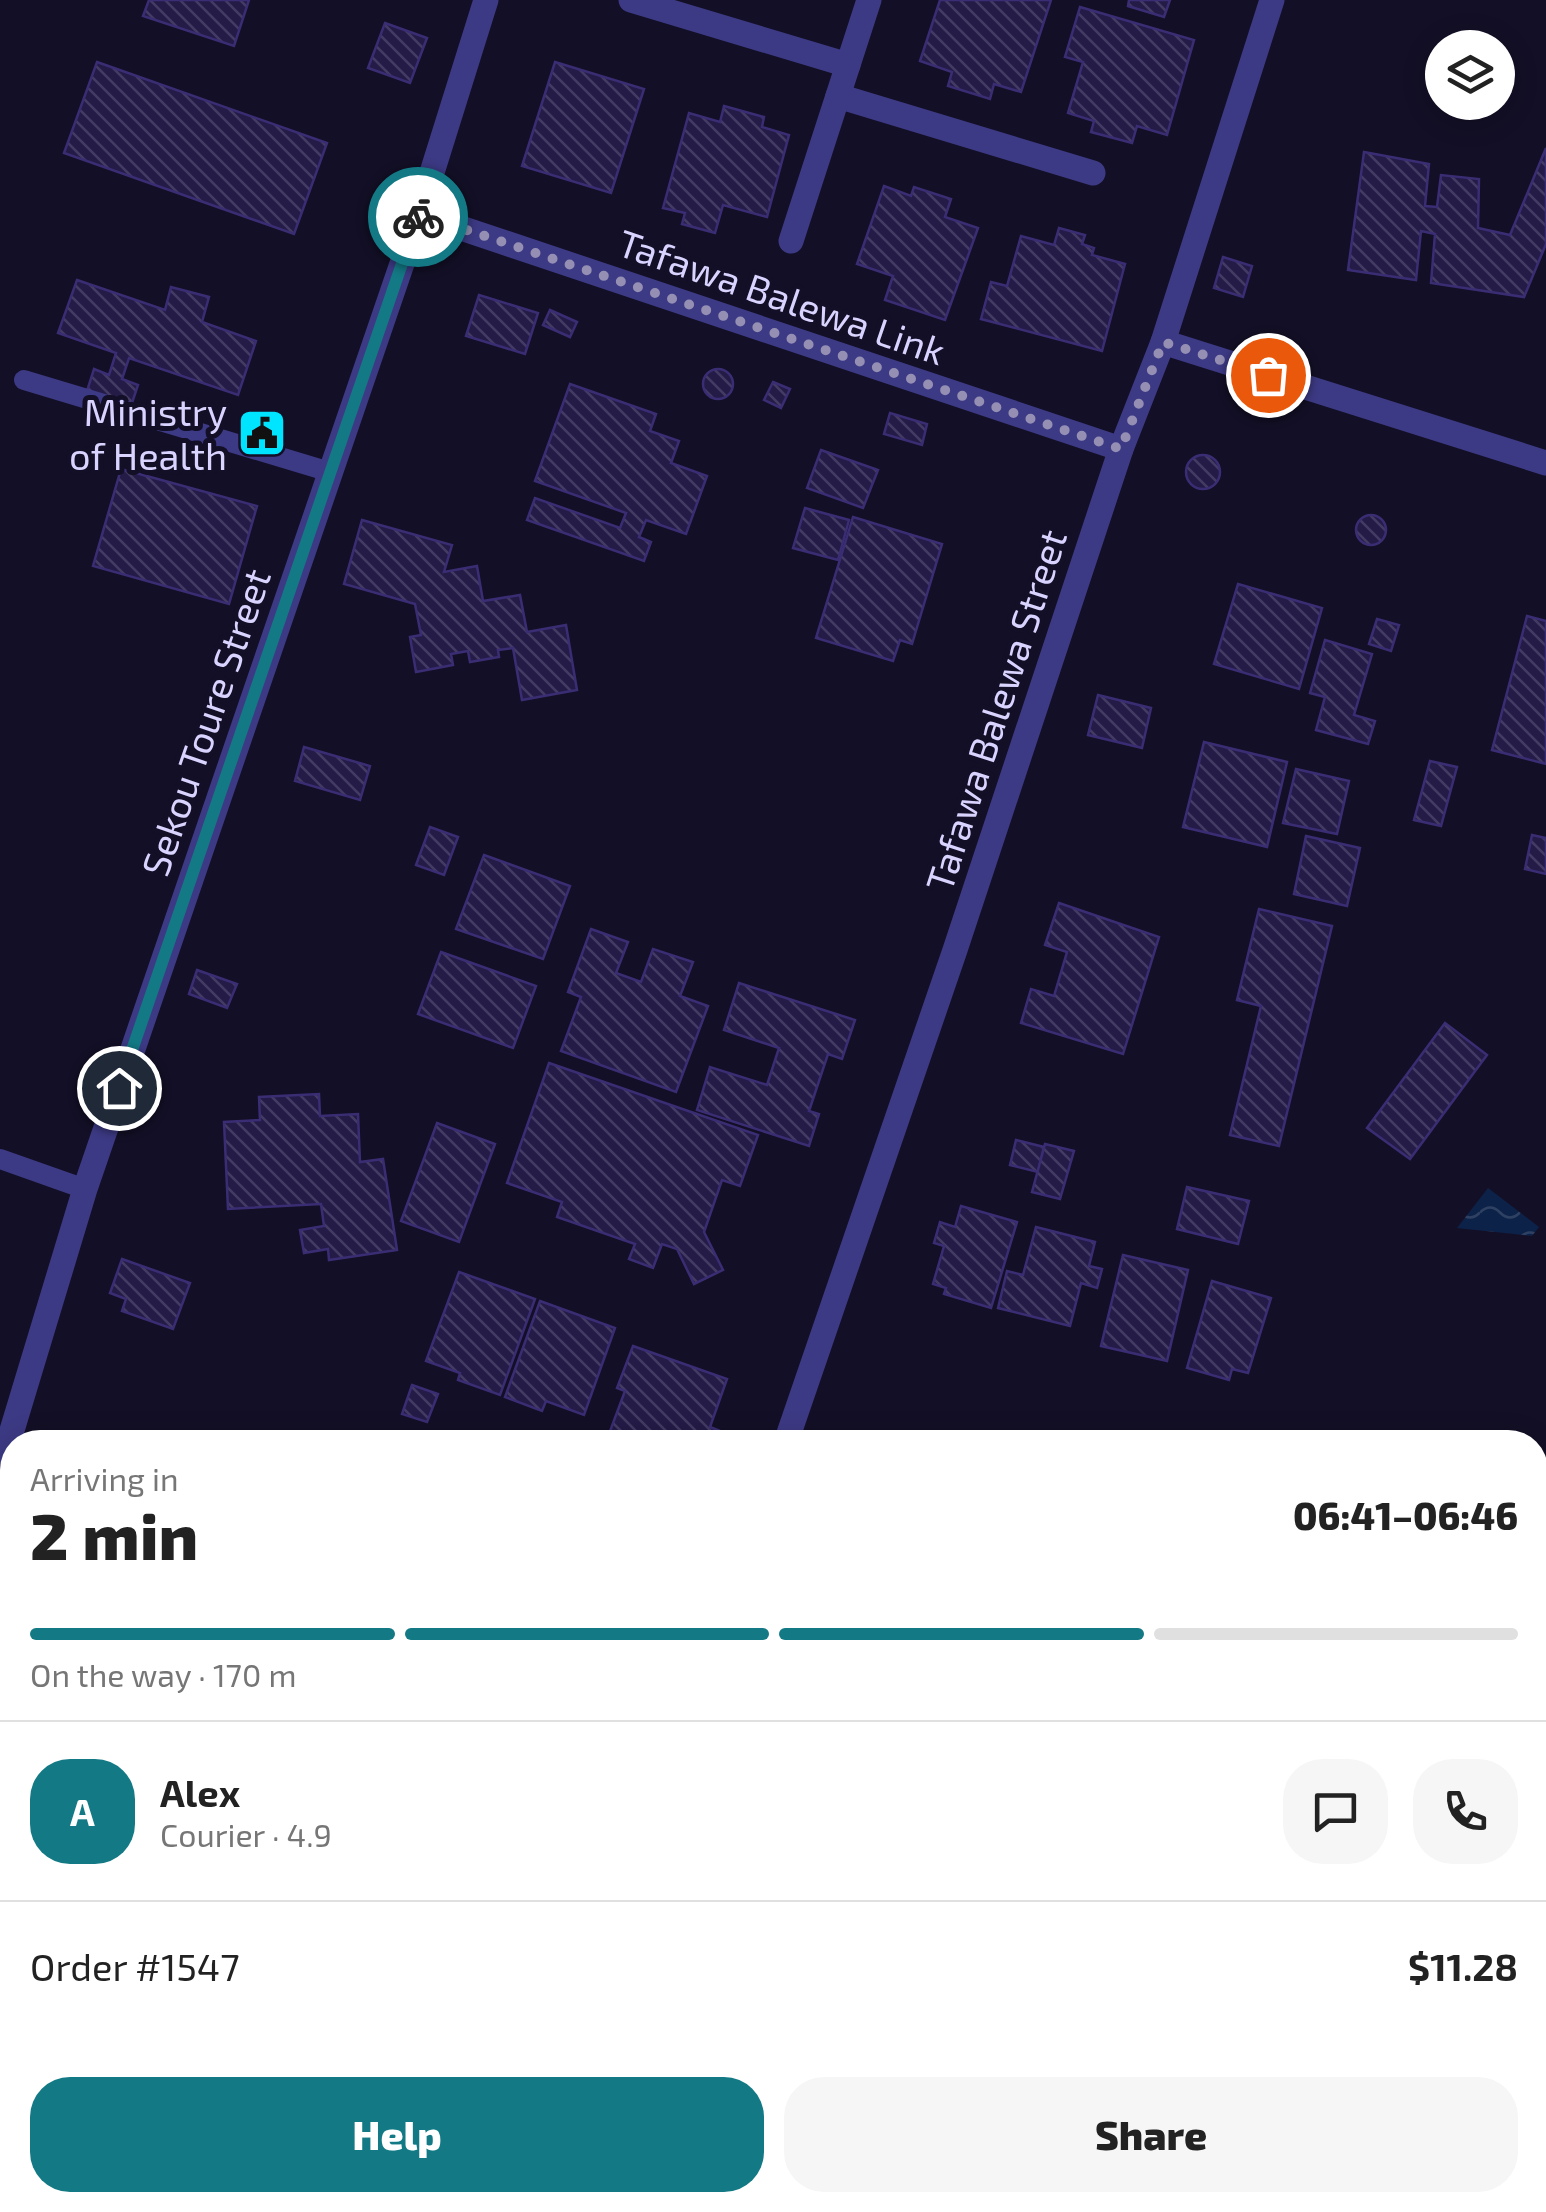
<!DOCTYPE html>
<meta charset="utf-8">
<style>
:root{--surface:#fff;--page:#f6f6f6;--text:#222;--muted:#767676;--line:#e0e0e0;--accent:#137a85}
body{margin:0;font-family:"Exo 2",sans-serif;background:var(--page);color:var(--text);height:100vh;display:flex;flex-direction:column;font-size:38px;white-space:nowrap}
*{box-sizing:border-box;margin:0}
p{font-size:32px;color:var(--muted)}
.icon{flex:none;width:55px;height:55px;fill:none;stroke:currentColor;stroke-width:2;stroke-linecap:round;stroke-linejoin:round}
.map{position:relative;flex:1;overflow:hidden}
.side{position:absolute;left:0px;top:1430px;width:1548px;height:782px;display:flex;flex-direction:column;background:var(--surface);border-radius:40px 40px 0 0;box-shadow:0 5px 25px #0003}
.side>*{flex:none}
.controls{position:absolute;left:1425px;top:30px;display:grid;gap:20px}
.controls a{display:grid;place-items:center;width:90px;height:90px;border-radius:50%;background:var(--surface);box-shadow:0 5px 25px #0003;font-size:50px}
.pin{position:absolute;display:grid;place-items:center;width:85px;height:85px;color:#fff;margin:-42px;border:5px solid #fff;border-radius:50%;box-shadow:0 2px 10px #0007}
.courier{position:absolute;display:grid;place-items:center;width:100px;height:100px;margin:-50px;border:8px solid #137a85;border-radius:50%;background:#fff;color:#222;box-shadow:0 2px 12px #0007}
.overview em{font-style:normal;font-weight:800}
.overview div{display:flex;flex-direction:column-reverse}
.overview{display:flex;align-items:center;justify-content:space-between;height:170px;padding:0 30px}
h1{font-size:65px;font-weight:800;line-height:75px}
.bar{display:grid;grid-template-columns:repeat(4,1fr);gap:15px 10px;align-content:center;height:120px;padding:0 30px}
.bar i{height:12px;border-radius:8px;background:var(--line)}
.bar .on{background:var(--accent)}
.bar p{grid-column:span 4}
.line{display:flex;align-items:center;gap:25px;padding:0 30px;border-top:2px solid var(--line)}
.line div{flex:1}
.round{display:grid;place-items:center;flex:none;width:105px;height:105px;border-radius:40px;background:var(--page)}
.action{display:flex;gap:20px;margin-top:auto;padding:20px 30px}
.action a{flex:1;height:115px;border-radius:40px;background:var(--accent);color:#fff;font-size:40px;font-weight:800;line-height:115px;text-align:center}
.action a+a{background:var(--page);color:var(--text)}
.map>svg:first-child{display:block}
</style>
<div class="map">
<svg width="1546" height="2212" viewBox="0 0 1546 2212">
<defs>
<pattern id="water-waves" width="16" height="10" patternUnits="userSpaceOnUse" patternTransform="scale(2.5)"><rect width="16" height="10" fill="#0c2248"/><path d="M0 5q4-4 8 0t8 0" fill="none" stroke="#2f4163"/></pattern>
<pattern id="building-back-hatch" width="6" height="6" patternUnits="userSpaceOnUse" patternTransform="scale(2.5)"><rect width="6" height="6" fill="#241b47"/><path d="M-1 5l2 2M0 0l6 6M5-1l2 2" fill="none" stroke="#433b63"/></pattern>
</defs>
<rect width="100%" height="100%" fill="#130f26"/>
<path fill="url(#water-waves)" d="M1488,1188L1539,1227L1532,1236L1457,1228Z"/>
<g fill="url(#building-back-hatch)" stroke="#3b2d73" stroke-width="2.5">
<path d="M149,0H249L234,46L143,16Z"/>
<path d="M940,0H1051L1021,92L994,84L990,99L948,86L952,72L920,61Z"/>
<path d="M1129,0H1170L1164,17L1128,6Z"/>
<path d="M1080,7L1194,40L1167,135L1137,126L1132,143L1091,132L1094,121L1068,113L1083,62L1065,57Z"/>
<path d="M385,23L427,38L410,83L368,68Z"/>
<path d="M97,62L327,143L294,234L64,153Z"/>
<path d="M555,62L644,89L611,193L522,166Z"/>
<path d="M724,106L764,117L762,127L789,135L767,217L723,205L715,233L682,224L685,213L663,208L689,113L720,122Z"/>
<path d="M1546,148V244L1524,297L1431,283L1435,234L1421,231L1416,280L1348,270L1364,152L1429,164L1425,206L1437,207L1441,175L1479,179L1478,228L1510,235Z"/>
<path d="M884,186L911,196L914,187L951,199L945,217L978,228L945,320L885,300L893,276L857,264Z"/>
<path d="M1059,228L1085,235L1082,244L1094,248L1092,255L1125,264L1102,351L981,319L991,282L1007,286L1021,236L1054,245Z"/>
<path d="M1223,257L1252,266L1243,297L1214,288Z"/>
<path d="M77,280L165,310L171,287L209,297L202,322L256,341L238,395L129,358L122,379L138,385L131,406L87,391L94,369L109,375L116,353L58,333Z"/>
<path d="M479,295L538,313L525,354L466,336Z"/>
<path d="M550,310L577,322L570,337L543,325Z"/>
<circle cx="718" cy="384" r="15"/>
<path d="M773,382L790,389L781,408L764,400Z"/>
<path d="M570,384L656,414L650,431L679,441L671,463L707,476L686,534L646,520L639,537L651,542L644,561L527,520L535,498L620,528L626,513L535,481Z"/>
<path d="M890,413L927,424L922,445L884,434Z"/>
<path d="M821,450L878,470L863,508L807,488Z"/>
<circle cx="1203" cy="472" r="17"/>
<path d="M121,469L257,506L229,604L93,566Z"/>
<path d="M805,508L849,520L838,560L793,548Z"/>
<circle cx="1371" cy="530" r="15"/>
<path d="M853,517L942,544L912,644L900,640L893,661L816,638Z"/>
<path d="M362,520L452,545L444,572L477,566L483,601L520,595L527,632L566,625L577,690L522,700L513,648L498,650L499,657L470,662L468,651L451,654L453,665L416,672L410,637L421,635L415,604L344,584Z"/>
<path d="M1238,584L1322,608L1299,689L1214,664Z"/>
<path d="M1527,616L1546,621V764L1492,750Z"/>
<path d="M1377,619L1399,625L1391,651L1369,644Z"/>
<path d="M1325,640L1372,654L1354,715L1375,721L1368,744L1316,730L1325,697L1310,693Z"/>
<path d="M1098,695L1151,708L1142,748L1088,735Z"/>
<path d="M1204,742L1287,762L1267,847L1183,827Z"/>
<path d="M304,747L370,766L360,800L295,781Z"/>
<path d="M1430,761L1457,767L1441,826L1414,820Z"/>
<path d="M1296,769L1349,781L1337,834L1283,823Z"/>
<path d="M430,827L458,837L444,875L416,865Z"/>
<path d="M1532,835L1546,838V874L1525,869Z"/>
<path d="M1306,836L1360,848L1347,906L1294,894Z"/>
<path d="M484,855L570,886L543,959L456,929Z"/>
<path d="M1059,903L1159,937L1123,1054L1021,1023L1031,989L1054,996L1067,952L1045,945Z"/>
<path d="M1259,909L1332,926L1279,1146L1230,1135L1261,1006L1237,1000Z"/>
<path d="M591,929L628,942L616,973L641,982L653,949L693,962L680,996L708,1006L676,1092L561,1051L581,997L568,992Z"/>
<path d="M441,952L536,986L513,1048L418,1014Z"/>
<path d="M197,970L237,984L227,1008L189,994Z"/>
<path d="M739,983L855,1020L842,1059L828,1054L809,1111L819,1114L809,1146L697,1110L710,1067L767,1085L779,1048L724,1030Z"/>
<path d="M1445,1023L1487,1055L1410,1159L1367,1128Z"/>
<path d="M549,1063L758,1135L740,1186L722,1180L704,1232L723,1270L694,1284L677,1249L662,1244L653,1268L629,1259L635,1244L557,1217L562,1202L507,1183Z"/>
<path d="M319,1094L320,1116L358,1114L360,1162L383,1159L397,1250L329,1260L328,1249L304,1253L300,1230L324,1226L321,1204L228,1209L224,1122L260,1120L259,1097Z"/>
<path d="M437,1123L495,1144L459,1242L401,1221Z"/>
<path d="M1016,1140L1044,1147L1038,1172L1010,1165Z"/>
<path d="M1045,1144L1074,1151L1060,1199L1032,1192Z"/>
<path d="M1187,1187L1249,1201L1238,1244L1177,1229Z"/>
<path d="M961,1206L1017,1222L991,1308L944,1294L946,1288L933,1284L944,1246L934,1243L940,1222L955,1227Z"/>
<path d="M1036,1227L1095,1242L1089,1266L1102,1269L1097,1288L1081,1283L1070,1326L998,1308L1007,1271L1023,1275Z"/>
<path d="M1123,1255L1188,1270L1167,1361L1101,1346Z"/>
<path d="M122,1259L190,1283L173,1329L122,1311L126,1299L110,1293Z"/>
<path d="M459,1272L535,1299L500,1395L458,1380L460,1373L426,1361Z"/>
<path d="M1212,1281L1271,1298L1248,1373L1232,1369L1229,1380L1187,1368Z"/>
<path d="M540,1301L615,1328L584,1415L546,1401L542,1411L505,1397Z"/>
<path d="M633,1346L727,1379L710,1427L720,1431L715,1442H606L625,1391L617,1388Z"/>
<path d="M412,1385L438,1394L427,1422L402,1414Z"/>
<path d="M0,1651L12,1654L2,1687H0Z"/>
<path d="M1535,1708L1546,1733V1789L1535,1791Z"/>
<path d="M1546,1862V1932L1535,1934V1864Z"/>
<path d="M1539,1961L1546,1992V2017L1535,2019V1962Z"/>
<path d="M1546,2068V2175L1535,2145V2069Z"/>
<path d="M497,2200H545L503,2212Z"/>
<path d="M1397,2200H1457L1460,2212H1400Z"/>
</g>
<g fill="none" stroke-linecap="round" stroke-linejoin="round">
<g stroke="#3d3a85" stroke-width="20">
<path d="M24,380L330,472"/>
<path d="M0,1159L85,1189"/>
<path d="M0,1858L12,1857"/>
</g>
<g stroke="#3d3a85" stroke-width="25">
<path d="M631,0L848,65"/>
<path d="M838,96L1093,173"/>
<path d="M419,214L1121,449"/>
<path d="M791,241L869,0"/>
<path d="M1163,342L1546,463"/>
<path d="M786,1442L955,950L1121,449L1163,342L1272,0"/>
<path d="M0,1470L85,1189L419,214L486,0"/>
<path d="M753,2200L756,2212"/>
</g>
</g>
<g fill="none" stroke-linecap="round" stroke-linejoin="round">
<path stroke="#948fb3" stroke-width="10" stroke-dasharray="0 18" d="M418,217L419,214L1121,449L1163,342L1268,375"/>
<path stroke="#137a85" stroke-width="12" d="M119,1088L418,217"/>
</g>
<defs>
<g id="civic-square" transform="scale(2.5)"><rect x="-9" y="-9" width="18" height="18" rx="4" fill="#00e5ff" stroke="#130f26"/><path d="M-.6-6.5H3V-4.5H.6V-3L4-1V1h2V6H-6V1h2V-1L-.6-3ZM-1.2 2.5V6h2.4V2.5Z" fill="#111"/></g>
</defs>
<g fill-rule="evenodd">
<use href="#civic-square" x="262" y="433"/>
</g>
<g text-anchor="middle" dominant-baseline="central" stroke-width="10" stroke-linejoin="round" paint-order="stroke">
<g font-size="38" fill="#d9d4ff" stroke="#130f26">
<text transform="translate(782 296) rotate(19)">Tafawa Balewa Link</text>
<text transform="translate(995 710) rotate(-72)">Tafawa Balewa Street</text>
<text transform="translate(205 722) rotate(-71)">Sekou Toure Street</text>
</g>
<g font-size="38" fill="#d9d4ff" stroke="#130f26" text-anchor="end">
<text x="227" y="411">Ministry<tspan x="227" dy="44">of Health</tspan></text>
</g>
</g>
</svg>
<div class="controls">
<a><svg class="icon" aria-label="layers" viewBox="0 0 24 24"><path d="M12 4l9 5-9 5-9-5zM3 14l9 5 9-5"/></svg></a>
</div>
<div class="pin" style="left:1268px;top:375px;background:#ea580c"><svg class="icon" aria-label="bag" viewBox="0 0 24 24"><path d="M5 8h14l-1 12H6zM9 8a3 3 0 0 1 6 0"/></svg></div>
<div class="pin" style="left:119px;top:1088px;background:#1f2937"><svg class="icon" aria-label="home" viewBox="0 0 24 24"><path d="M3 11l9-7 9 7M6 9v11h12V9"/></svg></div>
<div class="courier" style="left:418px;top:217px"><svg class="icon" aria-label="bike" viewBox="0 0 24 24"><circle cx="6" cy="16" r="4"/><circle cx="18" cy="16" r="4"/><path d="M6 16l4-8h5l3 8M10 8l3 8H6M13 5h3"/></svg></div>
<section class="side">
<div class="overview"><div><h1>2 min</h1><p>Arriving in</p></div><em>06:41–06:46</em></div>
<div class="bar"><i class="on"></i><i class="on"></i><i class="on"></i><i></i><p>On the way · 170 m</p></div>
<div class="line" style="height:180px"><b class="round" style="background:var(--accent);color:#fff">A</b><div><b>Alex</b><p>Courier · 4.9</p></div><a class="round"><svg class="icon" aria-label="chat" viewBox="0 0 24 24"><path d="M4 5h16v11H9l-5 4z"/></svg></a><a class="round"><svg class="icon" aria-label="phone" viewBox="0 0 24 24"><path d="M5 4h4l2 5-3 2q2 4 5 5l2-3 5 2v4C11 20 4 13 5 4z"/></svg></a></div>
<div class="line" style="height:130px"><div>Order #1547</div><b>$11.28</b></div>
<div class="action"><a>Help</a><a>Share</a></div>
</section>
</div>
